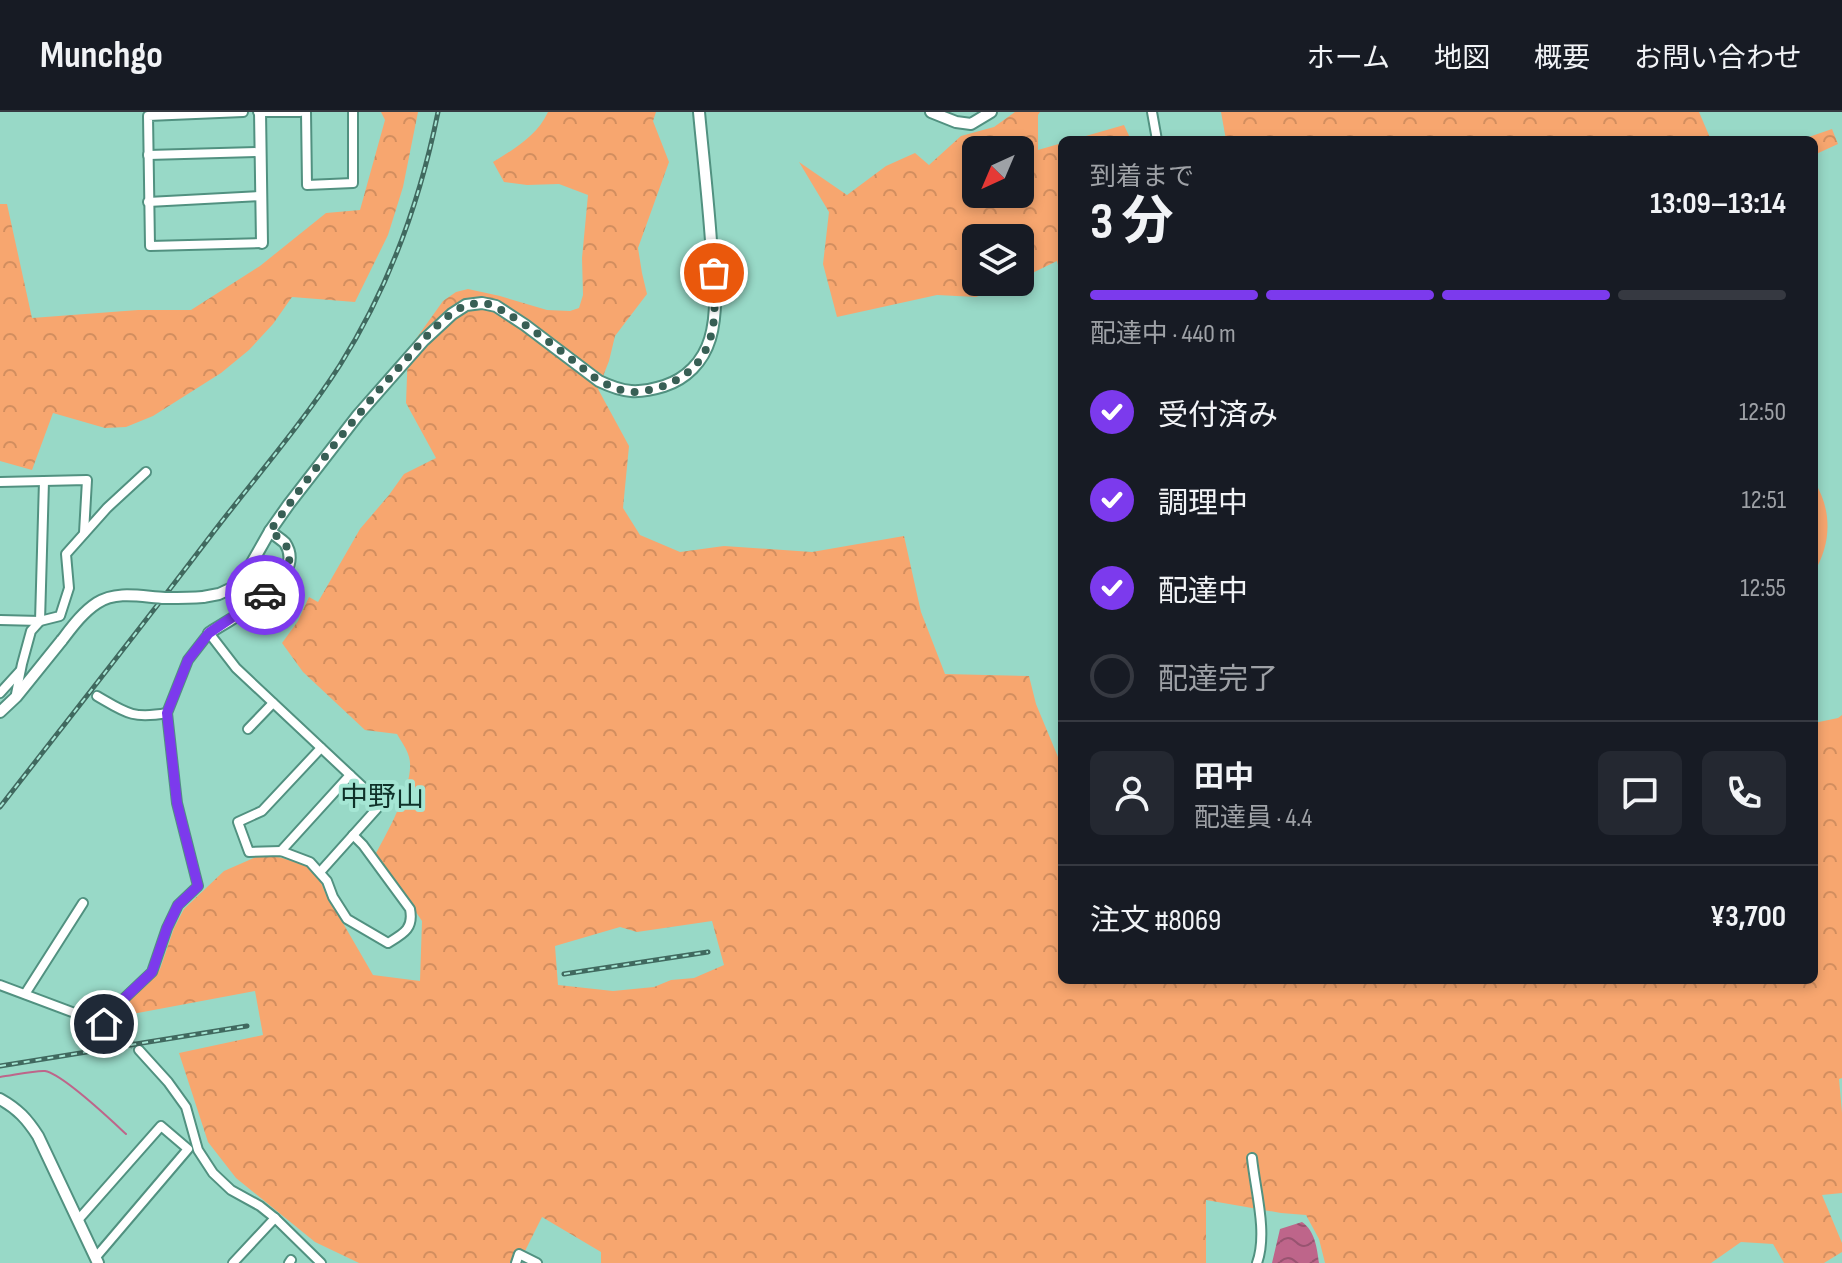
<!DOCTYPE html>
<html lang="ja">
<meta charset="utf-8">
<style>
:root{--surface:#171b24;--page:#242831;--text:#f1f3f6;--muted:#9ea1a6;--line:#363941;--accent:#7c3aed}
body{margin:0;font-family:"Sofia Sans Condensed","Noto Sans JP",sans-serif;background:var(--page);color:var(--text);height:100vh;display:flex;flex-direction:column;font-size:30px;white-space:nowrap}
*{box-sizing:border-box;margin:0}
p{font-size:26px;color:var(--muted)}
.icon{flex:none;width:44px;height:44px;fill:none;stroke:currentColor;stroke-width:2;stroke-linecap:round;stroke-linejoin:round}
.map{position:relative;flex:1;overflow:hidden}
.panel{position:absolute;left:1058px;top:24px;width:760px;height:848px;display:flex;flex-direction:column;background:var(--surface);border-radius:12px;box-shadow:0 4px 12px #0003}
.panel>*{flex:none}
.needle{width:52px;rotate:224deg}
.fabs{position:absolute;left:962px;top:24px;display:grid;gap:16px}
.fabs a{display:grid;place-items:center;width:72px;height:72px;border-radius:12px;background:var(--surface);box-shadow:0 4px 12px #0003;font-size:40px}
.pin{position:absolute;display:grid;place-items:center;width:68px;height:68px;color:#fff;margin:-34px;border:4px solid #fff;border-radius:50%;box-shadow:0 2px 8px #0007}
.courier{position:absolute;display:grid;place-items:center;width:80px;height:80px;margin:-40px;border:6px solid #7c3aed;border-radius:50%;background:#fff;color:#222;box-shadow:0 2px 10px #0007}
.headline em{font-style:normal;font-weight:700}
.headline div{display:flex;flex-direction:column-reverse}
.headline{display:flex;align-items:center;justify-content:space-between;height:136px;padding:0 32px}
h1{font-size:52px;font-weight:700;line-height:60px}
.bar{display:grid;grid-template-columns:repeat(4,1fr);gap:12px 8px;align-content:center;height:96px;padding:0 32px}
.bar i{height:10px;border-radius:6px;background:var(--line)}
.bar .current{background:var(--accent)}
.bar p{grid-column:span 4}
.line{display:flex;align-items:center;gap:20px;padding:0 32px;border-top:2px solid var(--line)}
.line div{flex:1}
.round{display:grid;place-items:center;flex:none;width:84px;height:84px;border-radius:12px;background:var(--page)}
ol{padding:0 32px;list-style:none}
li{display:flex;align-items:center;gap:24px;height:88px}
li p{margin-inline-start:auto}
li .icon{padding:8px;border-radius:50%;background:var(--accent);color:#fff;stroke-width:4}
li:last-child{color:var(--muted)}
li i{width:44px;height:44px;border:4px solid var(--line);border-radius:50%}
header{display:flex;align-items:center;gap:48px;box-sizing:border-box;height:112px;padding:0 40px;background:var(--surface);border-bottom:2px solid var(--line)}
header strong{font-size:38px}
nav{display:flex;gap:44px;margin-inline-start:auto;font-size:28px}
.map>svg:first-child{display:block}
</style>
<header>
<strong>Munchgo</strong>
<nav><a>ホーム</a><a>地図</a><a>概要</a><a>お問い合わせ</a></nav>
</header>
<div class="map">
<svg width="1842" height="1151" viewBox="0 0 1842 1151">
<defs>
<pattern id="forest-crowns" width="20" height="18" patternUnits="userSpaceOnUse" patternTransform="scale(2)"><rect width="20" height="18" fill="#f7a66f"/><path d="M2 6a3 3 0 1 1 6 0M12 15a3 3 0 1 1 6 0" fill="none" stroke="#d28e5f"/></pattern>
<pattern id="water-waves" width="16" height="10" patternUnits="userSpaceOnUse" patternTransform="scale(2)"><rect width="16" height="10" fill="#be658a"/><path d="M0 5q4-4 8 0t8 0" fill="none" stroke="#985370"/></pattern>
</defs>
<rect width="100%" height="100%" fill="#98d9c7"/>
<path fill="#f7a66f" d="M1814,369C1832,397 1832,431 1814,460Z"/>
<g fill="url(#forest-crowns)" fill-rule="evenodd">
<path d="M381,0H418L403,75L388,123L355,190L292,185L273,212L249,238L221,261L153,304L126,315L105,316L53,301L32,358L0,349V92H7L32,206L138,198H191L260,154L326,101L360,98L385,8Z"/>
<path d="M548,0H656L653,9L669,50L638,136L642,161L647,182L615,224L609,249L598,277L629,334L623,396L640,423L680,440L724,434L812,440L904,424L921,500L945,562L1029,564L1036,592L1058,645L1062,639V868H1814V611L1838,606L1842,603V966L1839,967L1842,1001V1081L1822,1083L1842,1131V1140L1824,1151H1784L1773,1132L1741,1130L1711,1151H1325L1319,1127L1306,1103L1281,1101L1206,1088V1151H601V1140L542,1105L519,1151H359L315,1130L236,1066L208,1030L179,941L263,923L255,879L127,903L117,896L148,872L160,857L174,816L184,797L224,759L263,742L282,746L315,756L325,780L373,863L420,869L422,809L376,741C388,719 416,669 409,645C407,637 401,629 397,622L365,618L303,560L282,531L298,509L309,485L318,490L360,417L389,383L404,362L436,346L406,291L408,238L443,189L456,180L468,177L500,184L547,198L570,199L579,196L583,183L582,146L588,83L559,72L527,73L504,70L493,50C514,37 537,24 548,0ZM712,809L724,853L694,866L671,868L654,875L613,879L558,873L555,834L620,815L637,820Z"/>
<path d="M1015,0H1040L1038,3V38L1062,31V170L1057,149L1020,167V126H976V170H1013L976,185L937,183L837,205L823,152L829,100L799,50L847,83L886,54L915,41L929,53L961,24L994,15ZM1020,38V82H976V38Z"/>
<path d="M1221,0H1699L1711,28H1226Z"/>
<path d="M1124,13L1131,28H1072Z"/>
<path d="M1832,17L1838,32L1814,43V28H1800Z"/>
</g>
<path fill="url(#water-waves)" d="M1302,1110C1315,1119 1317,1136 1319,1151H1272L1280,1117Z"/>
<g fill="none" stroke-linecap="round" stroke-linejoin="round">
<path stroke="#be658a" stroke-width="2" d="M0,965C10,964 36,958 45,959C63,962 112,1009 126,1022"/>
<path stroke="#7ab4a4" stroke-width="8" stroke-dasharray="8 4" stroke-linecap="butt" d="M119,921L139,938"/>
<g stroke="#519180" stroke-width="12">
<g id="minor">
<path d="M243,0L148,4L150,134L262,131"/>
<path d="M258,0H300"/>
<path d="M306,0L307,73L353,71V0"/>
<path d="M1152,0L1157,28"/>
<path d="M148,43L260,40"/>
<path d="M148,90L261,84"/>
<path d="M0,370L87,368L84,421"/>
<path d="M0,508L40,509L60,504L69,476L66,442L107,396L146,360"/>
<path d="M0,581L20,559"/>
<path d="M16,582L22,552L31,519L40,509L44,369"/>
<path d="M97,584C126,601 132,607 167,601"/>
<path d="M248,617L273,591"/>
<path d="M321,636L262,699L238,710L249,740L281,739L310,750L327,769L333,785L347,807L388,831C403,822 414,817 410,797L363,733L353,723"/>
<path d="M281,739L350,663"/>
<path d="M0,873L104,912L114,896L152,860L167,816L178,793L198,774L177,691L167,601L188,548L209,521L236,556L381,692L321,759"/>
<path d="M25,882L83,791"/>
<path d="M104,912L119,921"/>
<path d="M139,938L168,970L186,995L198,1038L213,1061L231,1078L260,1094L275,1106L321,1151"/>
<path d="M1252,1046C1255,1077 1268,1121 1257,1151"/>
<path d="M78,1108L161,1014L188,1037L96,1145"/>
<path d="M233,1151L275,1106"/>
<path d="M289,1151L291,1148"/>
<path d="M516,1151L519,1142L537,1151"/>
</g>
</g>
<g stroke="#519180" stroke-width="14">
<g id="tertiary">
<path d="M260,0L262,131"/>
<path d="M931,0L956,10L971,12L991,0"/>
<path d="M203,485L219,482L234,475L249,456L270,419L289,392L358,303L424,228L452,202L466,193L482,191L496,194L525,213L599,269C624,281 638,282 664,274C686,267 703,250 710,227C719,197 714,161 711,129C708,86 703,43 699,0"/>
<path d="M209,521C232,506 309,467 285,431C281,427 274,423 270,419"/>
<path d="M0,600L16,585L62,528"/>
<path d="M0,987C18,997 27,1007 38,1024L98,1151"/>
</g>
</g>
<use href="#minor" stroke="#fff" stroke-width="8"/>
<use href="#tertiary" stroke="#fff" stroke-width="10"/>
<g stroke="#40695f" stroke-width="5">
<g id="rail">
<path d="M0,695C71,604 142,514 212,422C255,366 302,312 340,253C389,175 420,90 438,0"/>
<path d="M564,862L708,840"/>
<path d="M0,954L247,914"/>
</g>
</g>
<use href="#rail" stroke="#a5e6d4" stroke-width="2" stroke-dasharray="6" stroke-linecap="butt"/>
<g stroke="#519180" stroke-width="14" stroke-linecap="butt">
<path id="tertiary-bridge" d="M62,528C72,515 83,500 97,491C117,478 143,485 165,486C178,486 191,486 203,485"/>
</g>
<use href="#tertiary-bridge" stroke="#fff" stroke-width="10"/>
</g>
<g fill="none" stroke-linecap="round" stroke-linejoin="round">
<path stroke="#385f55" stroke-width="8" stroke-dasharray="0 14.4" d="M265,483C279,471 298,452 285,432C282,427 274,423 270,419C313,358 360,298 411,242C424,227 446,201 465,194C470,192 478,191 483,191C506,193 577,252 599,269C611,274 622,280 635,280C641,280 648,278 654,277C679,270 700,256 709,230C717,209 714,183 714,161"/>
<path stroke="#7c3aed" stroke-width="10" d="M104,912L114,896L152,860L167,816L178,793L198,774L177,691L167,601L188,548L209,521L265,483"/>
</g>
<g text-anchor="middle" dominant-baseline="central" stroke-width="8" stroke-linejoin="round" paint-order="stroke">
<g font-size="28" fill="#0f3129" stroke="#a5e6d4">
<text x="382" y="685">中野山</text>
</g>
</g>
</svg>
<div class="fabs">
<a><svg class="needle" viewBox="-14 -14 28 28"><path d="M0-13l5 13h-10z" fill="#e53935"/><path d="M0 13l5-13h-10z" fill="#9ea1a6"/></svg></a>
<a><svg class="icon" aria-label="layers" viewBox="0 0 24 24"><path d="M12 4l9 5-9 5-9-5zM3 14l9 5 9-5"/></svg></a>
</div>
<div class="pin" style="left:714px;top:161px;background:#ea580c"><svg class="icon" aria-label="bag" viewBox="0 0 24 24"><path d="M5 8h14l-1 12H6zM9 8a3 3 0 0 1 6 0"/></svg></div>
<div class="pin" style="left:104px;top:912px;background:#1f2937"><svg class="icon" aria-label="home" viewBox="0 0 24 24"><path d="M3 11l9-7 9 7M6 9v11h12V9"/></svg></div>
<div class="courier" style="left:265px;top:483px"><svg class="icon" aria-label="car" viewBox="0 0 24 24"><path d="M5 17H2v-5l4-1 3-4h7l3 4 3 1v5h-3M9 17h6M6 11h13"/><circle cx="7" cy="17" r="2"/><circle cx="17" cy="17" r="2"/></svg></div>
<section class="panel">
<div class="headline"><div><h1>3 分</h1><p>到着まで</p></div><em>13:09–13:14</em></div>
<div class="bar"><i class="current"></i><i class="current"></i><i class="current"></i><i></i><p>配達中 · 440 m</p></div>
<ol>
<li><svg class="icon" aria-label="check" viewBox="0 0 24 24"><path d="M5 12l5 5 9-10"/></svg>受付済み<p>12:50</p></li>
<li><svg class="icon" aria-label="check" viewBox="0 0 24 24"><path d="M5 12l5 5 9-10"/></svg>調理中<p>12:51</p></li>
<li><svg class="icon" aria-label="check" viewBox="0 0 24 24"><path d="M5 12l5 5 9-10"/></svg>配達中<p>12:55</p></li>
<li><i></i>配達完了</li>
</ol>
<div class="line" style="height:144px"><a class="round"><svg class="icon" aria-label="person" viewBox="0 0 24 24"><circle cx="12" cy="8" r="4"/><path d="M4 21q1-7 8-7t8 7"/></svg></a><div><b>田中</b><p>配達員 · 4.4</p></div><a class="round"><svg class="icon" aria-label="chat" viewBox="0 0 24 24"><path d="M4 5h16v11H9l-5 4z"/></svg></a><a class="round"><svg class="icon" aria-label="phone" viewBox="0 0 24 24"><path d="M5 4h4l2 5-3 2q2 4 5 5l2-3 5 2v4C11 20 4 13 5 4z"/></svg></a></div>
<div class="line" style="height:104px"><div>注文 #8069</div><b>¥3,700</b></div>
</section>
</div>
